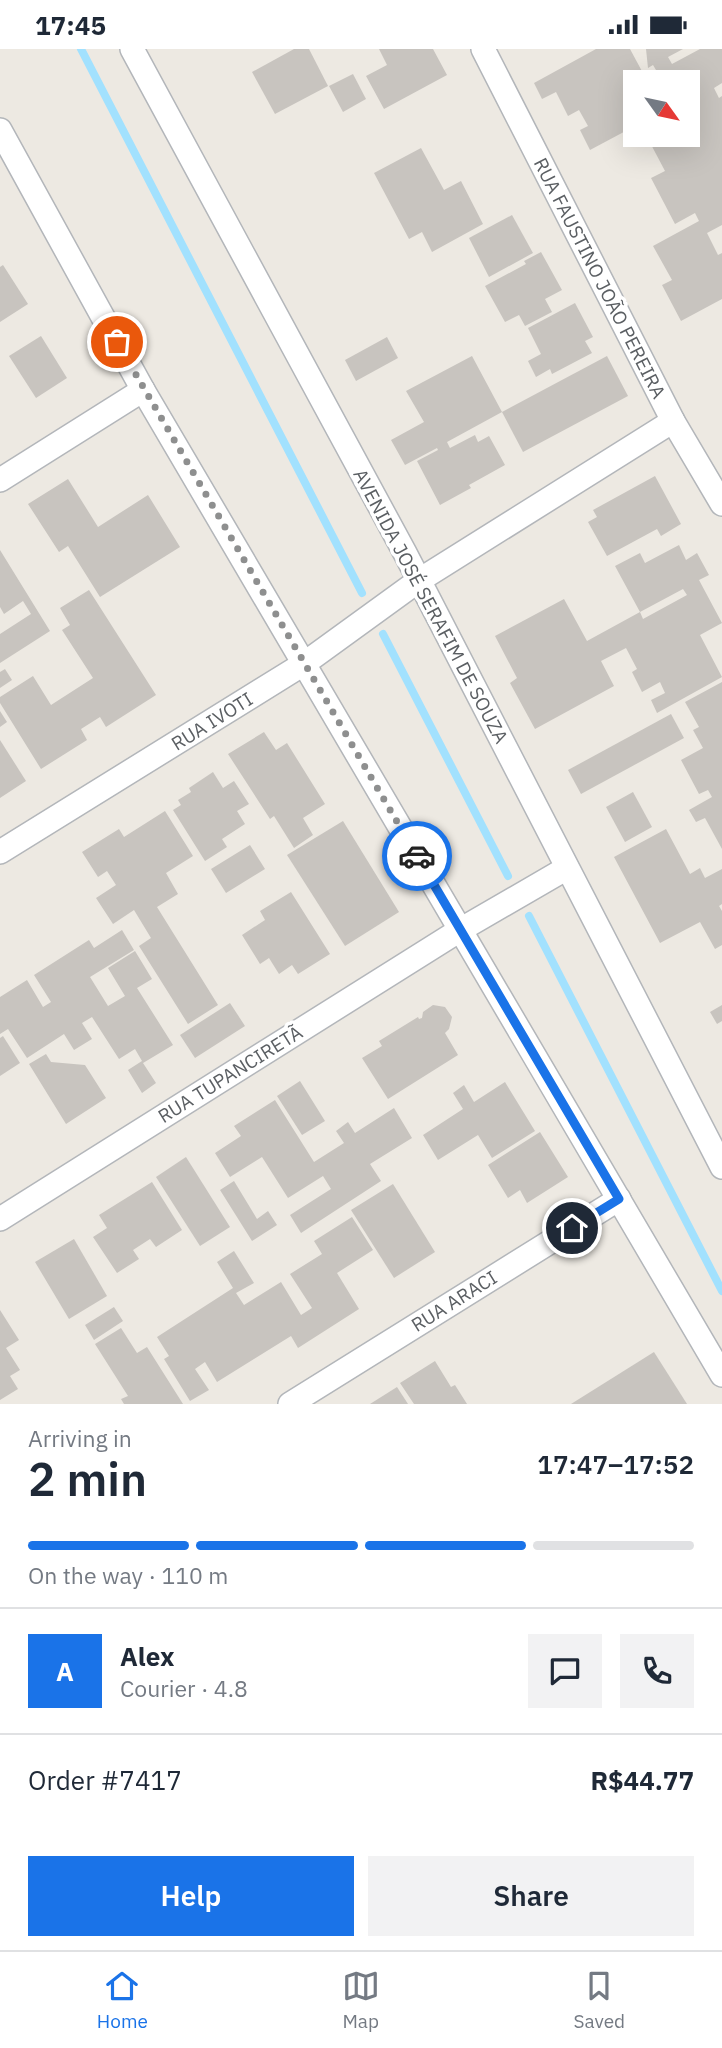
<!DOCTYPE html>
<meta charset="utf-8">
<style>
:root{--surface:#fff;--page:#f2f2f3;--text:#1f2937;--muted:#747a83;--line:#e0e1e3;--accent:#1a73e8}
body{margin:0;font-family:"IBM Plex Sans",sans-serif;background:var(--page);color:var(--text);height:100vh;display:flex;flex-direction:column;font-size:26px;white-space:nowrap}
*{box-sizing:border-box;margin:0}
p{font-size:23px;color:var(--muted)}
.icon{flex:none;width:38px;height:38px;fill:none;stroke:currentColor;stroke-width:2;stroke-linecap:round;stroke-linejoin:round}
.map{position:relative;height:1355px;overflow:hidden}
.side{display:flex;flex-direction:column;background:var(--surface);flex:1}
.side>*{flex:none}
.needle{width:46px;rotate:123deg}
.controls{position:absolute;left:623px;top:21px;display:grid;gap:14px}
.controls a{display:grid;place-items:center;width:77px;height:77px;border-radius:0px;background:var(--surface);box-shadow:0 7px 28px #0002;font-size:35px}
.pin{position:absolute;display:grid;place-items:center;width:60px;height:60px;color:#fff;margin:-30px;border:4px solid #fff;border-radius:50%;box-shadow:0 2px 7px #0007}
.courier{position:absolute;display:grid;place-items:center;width:70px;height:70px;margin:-35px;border:5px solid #1a73e8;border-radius:50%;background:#fff;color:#222;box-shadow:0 2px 9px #0007}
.headline em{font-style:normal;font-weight:600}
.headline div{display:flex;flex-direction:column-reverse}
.headline{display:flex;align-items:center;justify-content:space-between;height:119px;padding:0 28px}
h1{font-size:46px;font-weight:600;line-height:52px}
.bar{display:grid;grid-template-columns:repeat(4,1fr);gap:10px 7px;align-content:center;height:84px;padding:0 28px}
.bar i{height:9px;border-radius:5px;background:var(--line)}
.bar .active{background:var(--accent)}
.bar p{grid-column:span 4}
.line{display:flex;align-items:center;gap:18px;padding:0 28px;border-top:2px solid var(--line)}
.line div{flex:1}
.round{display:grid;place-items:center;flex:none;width:74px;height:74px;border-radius:0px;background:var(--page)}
.action{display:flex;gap:14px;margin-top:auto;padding:14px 28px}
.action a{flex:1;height:80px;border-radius:0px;background:var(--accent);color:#fff;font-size:28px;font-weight:600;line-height:80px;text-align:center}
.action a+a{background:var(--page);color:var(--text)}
.status{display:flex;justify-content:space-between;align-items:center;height:49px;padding:0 35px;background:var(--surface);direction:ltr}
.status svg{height:19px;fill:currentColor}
.tabs{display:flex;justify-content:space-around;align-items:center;height:98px;border-top:2px solid var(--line);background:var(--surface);font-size:19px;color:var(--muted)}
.tabs a{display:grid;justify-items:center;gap:4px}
.tabs .active{color:var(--accent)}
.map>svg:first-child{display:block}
</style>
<div class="status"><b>17:45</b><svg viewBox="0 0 49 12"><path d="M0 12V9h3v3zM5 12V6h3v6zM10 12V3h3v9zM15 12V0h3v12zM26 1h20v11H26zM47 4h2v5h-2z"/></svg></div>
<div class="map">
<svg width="722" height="1355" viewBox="0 0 722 1355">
<rect width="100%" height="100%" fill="#ede9e2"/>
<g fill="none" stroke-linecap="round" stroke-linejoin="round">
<g stroke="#a2e1fe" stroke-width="8">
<path d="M81,0L362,544"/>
<path d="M383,585L508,827"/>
<path d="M529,867L722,1242"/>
</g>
</g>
<g fill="#c8c4bf">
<path d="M294,0H309L328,37L275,65L252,23Z"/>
<path d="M379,0H433L447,26L384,60L366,27L387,16Z"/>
<path d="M596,0H630L644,26L634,31L635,59L629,63L635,77L590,101L580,81L588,77L579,61L568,67L556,43L542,50L534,34Z"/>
<path d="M646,0H683L668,8L672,15L700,0H722V34L714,39L719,49L722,47V176L707,184L718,206L722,204V250L681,272L662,236L672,231L653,197L699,172L695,164L675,175L651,129L665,122L646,86H688V53L691,51L688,45V33H681L677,25L661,33H652L651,31L659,26L653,16L648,19Z"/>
<path d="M353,25L366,50L343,63L329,37Z"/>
<path d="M421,99L444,141L461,132L483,175L432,203L422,183L409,190L374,124Z"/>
<path d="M512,166L533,204L489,228L469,189Z"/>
<path d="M541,203L562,241L545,250L552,263L525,277L519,266L505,273L485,237L526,215L524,212Z"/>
<path d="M3,216L28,255L0,273V218Z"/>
<path d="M575,254L593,288L585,292L592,304L552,325L550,320L536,328L528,312L541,305L528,279Z"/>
<path d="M41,287L67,329L36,349L9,307Z"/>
<path d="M387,288L398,309L356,332L345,311Z"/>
<path d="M472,307L502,363L447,393L450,399L475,386L478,393L489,387L505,416L469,436L471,439L440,456L417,412L438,401L437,399L405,416L391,391L424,373L406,342Z"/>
<path d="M607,307L628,347L523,403L502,363Z"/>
<path d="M655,427L681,475L661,487L657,480L607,507L588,473L597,468L593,461Z"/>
<path d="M68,430L98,478L148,446L180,498L100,548L68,497L59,503L28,455Z"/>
<path d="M679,496L686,511L697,504L709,526L699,531L722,574L700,586L722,628L657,664L651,651L665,644L660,633L642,643L632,623L637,620L626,599L601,612L614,637L535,680L510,634L517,629L495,587L564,550L587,592L640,563L643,570L687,546L683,540L640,563L615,517L640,504L645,514Z"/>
<path d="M0,501L50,582L0,614V585L31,565L23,552L4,565L0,558Z"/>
<path d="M89,541L156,646L106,678L100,668L81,680L87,691L41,720L0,654V648L33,627L51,656L93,629L62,581L70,576L60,559Z"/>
<path d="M5,620L12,631L0,639V623Z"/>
<path d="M722,633V800L705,769L696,773L689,761L712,748L708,741L699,745L681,711L703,699L693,681L699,678L685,653Z"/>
<path d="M0,662L7,673L0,678Z"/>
<path d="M671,665L684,689L581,745L568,721Z"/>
<path d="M264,683L276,701L287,694L325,755L303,769L313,786L294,799L274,767L270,770L228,705Z"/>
<path d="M0,691L26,732L0,749Z"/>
<path d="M213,723L223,739L234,732L249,755L237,762L245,775L222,790L227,798L205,812L173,761L181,756L178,751L191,743L189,739Z"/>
<path d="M633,743L652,778L625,793L606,758Z"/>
<path d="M165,762L193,807L166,824L178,845L157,858L218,956L188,975L139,897L151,889L134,861L113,875L96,849L116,836L107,822L98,828L82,803L119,780L124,788Z"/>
<path d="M343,772L399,863L345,897L287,806Z"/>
<path d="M666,780L690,825L700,819L705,829L722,820V855L719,857L722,862V896L715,900L700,873L660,894L614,808Z"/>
<path d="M250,796L265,820L226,844L211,820Z"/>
<path d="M291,843L330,905L298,925L292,916L279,925L269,909L260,915L242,886L265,871L260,862Z"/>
<path d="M122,881L134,901L90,928L108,957L125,947L108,919L135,902L152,930L137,939L173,996L143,1014L156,1034L142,1044L128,1021L142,1012L135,1000L119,1010L92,968L82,974L92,990L74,1001L64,985L27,1009L8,980L0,985V948L27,931L43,958L51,953L34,926L89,891L94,899Z"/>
<path d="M230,954L245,977L195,1009L180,986Z"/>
<path d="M433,956L445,958L452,968L449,980L445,984L458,1006L388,1050L362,1009L382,997L379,992L418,968L419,970L422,969L423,963Z"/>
<path d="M722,956V972L717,975L710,963Z"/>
<path d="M3,987L20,1014L0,1027V989Z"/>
<path d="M46,1005L51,1013L85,1016L106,1049L66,1075L29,1015Z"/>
<path d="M300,1032L325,1072L302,1086L277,1047Z"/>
<path d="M505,1033L535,1082L492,1109L478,1086L438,1111L423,1086L463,1060L453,1044L464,1036L474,1053Z"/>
<path d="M275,1051L314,1113L344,1094L336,1082L348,1073L355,1084L394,1059L412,1089L370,1115L381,1132L301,1184L290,1166L331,1140L323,1127L288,1149L262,1108L230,1128L215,1104L241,1087L234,1077Z"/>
<path d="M540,1083L568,1128L527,1154L520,1141L508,1149L488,1116Z"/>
<path d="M186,1108L230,1178L200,1197L156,1128Z"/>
<path d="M234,1132L257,1170L268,1162L277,1176L252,1192L220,1141Z"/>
<path d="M152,1133L182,1181L156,1198L150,1190L133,1201L139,1210L117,1224L93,1188L107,1179L99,1166Z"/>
<path d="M393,1135L435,1203L394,1229L351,1161Z"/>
<path d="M352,1168L373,1201L337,1224L359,1260L298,1299L291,1287L217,1333L205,1313L195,1320L209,1341L190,1352L164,1310L169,1307L157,1288L233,1239L217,1213L234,1202L254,1234L236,1244L244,1256L281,1233L301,1266L312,1259L290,1225L322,1205L314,1192Z"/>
<path d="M74,1190L107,1247L69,1270L35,1213Z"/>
<path d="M114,1258L123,1272L94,1291L85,1276Z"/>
<path d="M0,1261L19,1291L6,1299L20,1321L10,1327L18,1340L0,1351Z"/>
<path d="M121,1279L137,1304L147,1298L183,1355H124L121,1350L128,1347L95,1295Z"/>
<path d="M654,1303L687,1355H571Z"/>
<path d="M435,1312L451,1338L455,1336L467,1355H414L400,1334Z"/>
<path d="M397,1338L408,1355H370Z"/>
</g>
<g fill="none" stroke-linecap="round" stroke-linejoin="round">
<g stroke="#b3b6ba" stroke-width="26">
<g id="minor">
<path d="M132,0L405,504L722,1118"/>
<path d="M483,0L673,372L722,455"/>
<path d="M0,81L143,341L722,1326"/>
<path d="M0,431L143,341"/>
<path d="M0,803L305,614L418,532L673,372"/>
<path d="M0,1170L460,881L567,819"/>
<path d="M290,1355L619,1150"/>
</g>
</g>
<use href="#minor" stroke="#fff" stroke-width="23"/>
</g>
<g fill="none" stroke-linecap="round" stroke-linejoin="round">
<path stroke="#8e8f8f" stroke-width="7" stroke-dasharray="0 12.6" d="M117,293L417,807"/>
<path stroke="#1a73e8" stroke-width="9" d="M417,807L619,1150L572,1179"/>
</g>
<g text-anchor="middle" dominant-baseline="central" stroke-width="7" stroke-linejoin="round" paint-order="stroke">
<g font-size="19" fill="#5b5f63" stroke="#fff">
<text transform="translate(600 229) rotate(63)">RUA FAUSTINO JOÃO PEREIRA</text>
<text transform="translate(431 557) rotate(62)">AVENIDA JOSÉ SERAFIM DE SOUZA</text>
<text transform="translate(212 672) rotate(-32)">RUA IVOTI</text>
<text transform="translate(230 1025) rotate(-32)">RUA TUPANCIRETÃ</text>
<text transform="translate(454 1252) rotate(-32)">RUA ARACI</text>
</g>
</g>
</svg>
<div class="controls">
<a><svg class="needle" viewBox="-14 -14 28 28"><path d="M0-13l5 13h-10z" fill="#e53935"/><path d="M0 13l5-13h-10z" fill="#747a83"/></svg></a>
</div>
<div class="pin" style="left:117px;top:293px;background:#ea580c"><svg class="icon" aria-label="bag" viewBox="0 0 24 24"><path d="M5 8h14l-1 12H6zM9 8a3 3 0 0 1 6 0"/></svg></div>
<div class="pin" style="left:572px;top:1179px;background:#1f2937"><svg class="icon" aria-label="home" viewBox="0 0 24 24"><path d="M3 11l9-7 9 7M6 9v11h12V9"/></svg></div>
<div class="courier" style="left:417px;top:807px"><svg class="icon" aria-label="car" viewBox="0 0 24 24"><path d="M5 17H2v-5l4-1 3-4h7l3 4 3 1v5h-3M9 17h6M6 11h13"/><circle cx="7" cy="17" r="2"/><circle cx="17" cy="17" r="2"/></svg></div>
</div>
<section class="side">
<div class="headline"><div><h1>2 min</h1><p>Arriving in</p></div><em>17:47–17:52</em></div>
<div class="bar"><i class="active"></i><i class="active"></i><i class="active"></i><i></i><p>On the way · 110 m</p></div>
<div class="line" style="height:126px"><b class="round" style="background:var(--accent);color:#fff">A</b><div><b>Alex</b><p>Courier · 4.8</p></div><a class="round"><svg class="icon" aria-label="chat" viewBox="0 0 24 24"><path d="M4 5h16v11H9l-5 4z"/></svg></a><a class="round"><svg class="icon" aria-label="phone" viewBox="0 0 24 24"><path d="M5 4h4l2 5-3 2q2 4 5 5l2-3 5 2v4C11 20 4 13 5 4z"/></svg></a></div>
<div class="line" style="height:91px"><div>Order #7417</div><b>R$44.77</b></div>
<div class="action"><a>Help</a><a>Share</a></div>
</section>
<nav class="tabs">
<a class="active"><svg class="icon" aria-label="home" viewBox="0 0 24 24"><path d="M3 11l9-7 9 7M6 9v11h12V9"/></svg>Home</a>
<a><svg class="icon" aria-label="map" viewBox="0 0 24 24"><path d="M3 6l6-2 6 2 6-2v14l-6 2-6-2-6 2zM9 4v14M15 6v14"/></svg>Map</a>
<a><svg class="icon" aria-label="saved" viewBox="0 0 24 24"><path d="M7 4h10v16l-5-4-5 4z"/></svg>Saved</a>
</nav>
